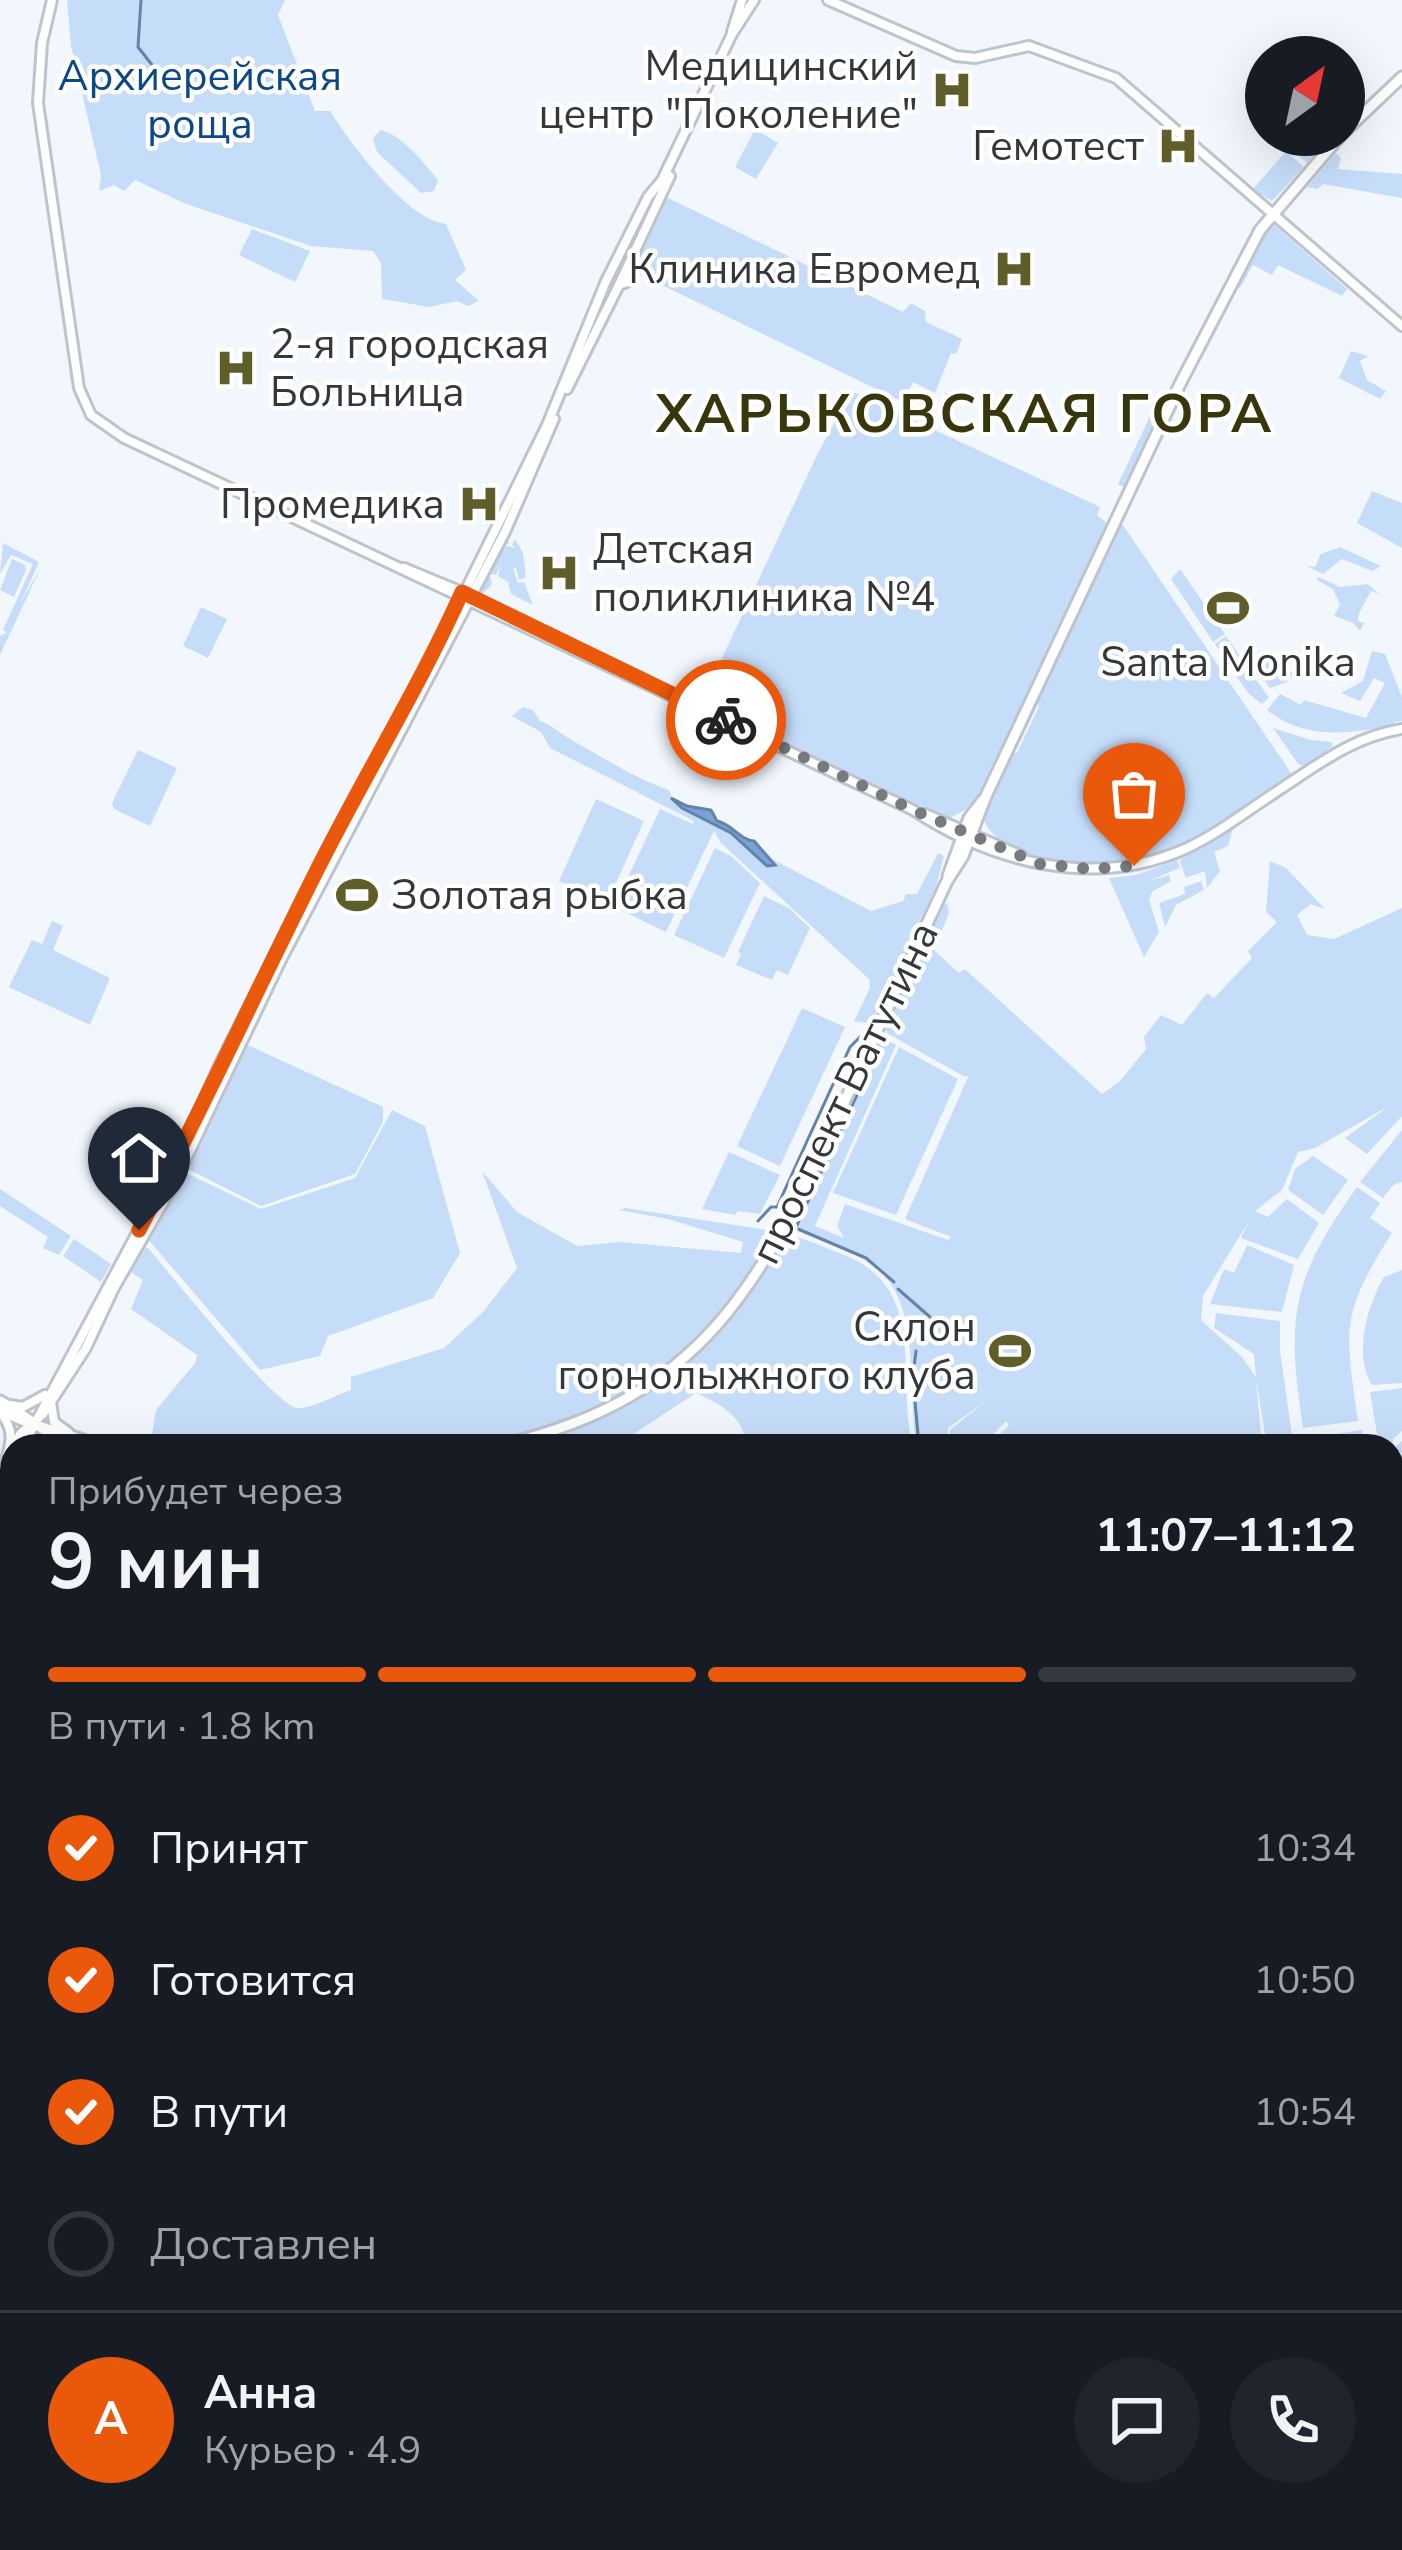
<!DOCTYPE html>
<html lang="ru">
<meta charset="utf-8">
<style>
:root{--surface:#171b24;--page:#20242c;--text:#f1f3f6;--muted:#9ea1a6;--line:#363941;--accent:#ea580c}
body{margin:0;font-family:"Nunito Sans",sans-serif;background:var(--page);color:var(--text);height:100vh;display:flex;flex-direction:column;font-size:45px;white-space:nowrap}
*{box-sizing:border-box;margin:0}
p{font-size:39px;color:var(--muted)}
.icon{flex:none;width:66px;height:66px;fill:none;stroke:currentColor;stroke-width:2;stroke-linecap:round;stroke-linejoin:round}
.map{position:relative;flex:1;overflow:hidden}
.sheet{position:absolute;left:0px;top:1434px;width:1404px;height:1116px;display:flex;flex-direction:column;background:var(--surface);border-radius:36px 36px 0 0;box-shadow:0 12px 48px #0002}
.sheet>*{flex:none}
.needle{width:78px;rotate:33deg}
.controls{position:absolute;left:1245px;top:36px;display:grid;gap:24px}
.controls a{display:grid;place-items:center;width:120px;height:120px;border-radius:50%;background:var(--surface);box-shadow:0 12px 48px #0002;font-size:60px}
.pin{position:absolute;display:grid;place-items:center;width:102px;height:102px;color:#fff;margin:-123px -51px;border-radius:50% 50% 50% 0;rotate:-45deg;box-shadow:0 0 12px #0007}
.pin .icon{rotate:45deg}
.courier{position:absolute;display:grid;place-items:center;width:120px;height:120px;margin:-60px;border:9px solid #ea580c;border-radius:50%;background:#fff;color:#222;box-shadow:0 3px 15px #0007}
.head em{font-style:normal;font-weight:700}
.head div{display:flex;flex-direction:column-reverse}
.head{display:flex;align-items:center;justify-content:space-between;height:204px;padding:0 48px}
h1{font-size:78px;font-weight:700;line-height:90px}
.bar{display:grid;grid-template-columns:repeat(4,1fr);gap:18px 12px;align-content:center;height:144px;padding:0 48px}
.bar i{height:15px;border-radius:9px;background:var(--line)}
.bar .selected{background:var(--accent)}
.bar p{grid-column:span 4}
.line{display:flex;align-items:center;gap:30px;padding:0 48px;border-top:3px solid var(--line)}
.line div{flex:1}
.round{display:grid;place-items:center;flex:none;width:126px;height:126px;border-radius:63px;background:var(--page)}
ol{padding:0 48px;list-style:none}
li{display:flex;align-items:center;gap:36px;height:132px}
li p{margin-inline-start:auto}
li .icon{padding:12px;border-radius:50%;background:var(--accent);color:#fff;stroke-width:4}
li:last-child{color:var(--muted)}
li i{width:66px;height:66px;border:6px solid var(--line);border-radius:50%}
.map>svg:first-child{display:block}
</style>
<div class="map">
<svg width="1402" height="2550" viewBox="0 0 1402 2550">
<rect width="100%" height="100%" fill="#f2f7fe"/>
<g fill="#c6ddf9">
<path d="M67,0H285L278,15L315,111H330C351,144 406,219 446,224L466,270L455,280L479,301L468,306L457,301L430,307L382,299L381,263L373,251L311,246L186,204L135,180L124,191L114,185L99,191L101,175L71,46Z"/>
<path d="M755,129L778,143L756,179L735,167Z"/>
<path d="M381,130C402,135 424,163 438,180L434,191L421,193L377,152L373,138Z"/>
<path d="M1302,135H1331L1307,163L1291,148Z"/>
<path d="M1286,151L1304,167L1272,201L1253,189Z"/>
<path d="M1336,153L1341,158L1338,169L1402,174V198L1323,184L1317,189L1307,187Z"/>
<path d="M664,196L903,312L911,303L925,311L926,322L962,339L956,354L951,353L935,393L913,382L903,402L637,273L633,266Z"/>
<path d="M1272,223L1347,289L1342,296L1278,265L1272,275L1253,265L1240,288L1236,286Z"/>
<path d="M252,229L310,251L295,282L239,255Z"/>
<path d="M1351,351L1368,356L1360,361L1367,380L1386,391L1380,399L1339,378Z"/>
<path d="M851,391L1100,507L1097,515L1109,525L983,795L973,806L948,819L701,703L816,457Z"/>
<path d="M1152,412L1157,421L1126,488L1118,484Z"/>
<path d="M1372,491L1402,503V548L1357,523Z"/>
<path d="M1123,525L1293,776C1226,820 1162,873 1076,864C1061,862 1045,862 1031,856C1009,847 992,840 983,818L1011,753H1017L1039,706L1036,702L1118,527Z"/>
<path d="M505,536L510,545L504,542L502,549L506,546L516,548L512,545L515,539L523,553L526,577L519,580L516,568L513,569L518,583L524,582L533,605L511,594L508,582L498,576L500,567L496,575L490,574L492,585L480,596Z"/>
<path d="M3,543L39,562L21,602L41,567L0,655V636L7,632L3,630L33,564L11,555L0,574Z"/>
<path d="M1340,547L1381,566L1372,571L1342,559L1323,574L1307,566L1315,567L1321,554Z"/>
<path d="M12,559L25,565L26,570L14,597L0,590Z"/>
<path d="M1180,569L1225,634L1213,642L1171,579Z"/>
<path d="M1318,577L1340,587L1368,584L1379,594L1371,591C1366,601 1358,611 1358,621L1364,623L1360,631L1353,623L1334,616L1340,605L1333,589L1317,580Z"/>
<path d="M201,607L227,619L208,658L183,646Z"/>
<path d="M1226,636L1269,698L1262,704L1248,693L1215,644Z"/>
<path d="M1252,651L1277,667L1295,673L1287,682L1270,688L1250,659Z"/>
<path d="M1372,651L1385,654L1402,697V721L1394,722V726C1348,733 1306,741 1267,710L1280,694L1301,705L1304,700L1366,718L1385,683L1374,678L1360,701L1341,693L1363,681Z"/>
<path d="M523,707L533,710L540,721C551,724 561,734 573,741C604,758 636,779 669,790L675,804L732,835L767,866H776L772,859L871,911L903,901L906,894H917L938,853L944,856L936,887L871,1023L854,1021L870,988L869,979L721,843L714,831L666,932L614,907L660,809L693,824L694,821L550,748L541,732L512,716Z"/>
<path d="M1273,728L1311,740L1331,742L1333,746L1307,765H1299Z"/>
<path d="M138,750L177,768L150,826L114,809L112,803Z"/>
<path d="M596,799L644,821L607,903L559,881Z"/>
<path d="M1233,828L1228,846L1214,852L1220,871L1207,888L1205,871L1186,878L1179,860Z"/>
<path d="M715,848L731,856L760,883L724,958L674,935Z"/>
<path d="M1177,860L1180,868L1146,882L1169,875L1171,881L1153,891L1149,899L1159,932L1144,957L1109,878L1136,875Z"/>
<path d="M1270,861L1286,868L1325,909L1311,904L1297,915L1307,935L1334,939L1402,908V1116L1367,1154L1345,1138L1389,1106L1315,1148L1298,1152L1282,1190L1255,1211L1268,1217L1287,1199L1319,1223L1298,1259L1241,1238L1249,1221L1203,1296L1201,1320L1242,1357L1256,1377L1254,1354L1214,1328L1216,1313L1280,1321V1351L1292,1435L1266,1440L1256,1378L1262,1446H1038L1028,1441L1034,1446H1009L1026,1441L1014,1437L1000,1446H986L1009,1426L1006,1421L982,1446H950V1430L986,1401L948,1428V1446H917C906,1391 923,1304 875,1267C853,1250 823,1242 798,1231L793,1223L875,1045L885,1039L896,1045L815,1226L844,1238L837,1226L845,1204L948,1240L951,1237L905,1219L969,1075L965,1077L887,1033L886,1028L944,904L947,903L949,913L934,950L959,973L965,969L1102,1094L1121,1080L1146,1049L1144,1037L1161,1015L1182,1025L1207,993L1214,998L1252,958L1248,951L1277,922L1266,912Z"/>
<path d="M1201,881L1204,890L1176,905L1165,927L1159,903L1185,894L1184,887Z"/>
<path d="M764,896L789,908L810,928L788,975L777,970L772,980L736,965L741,954L738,952Z"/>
<path d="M52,921L63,926L53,950L110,978L90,1025L9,987L32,940L42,944Z"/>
<path d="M802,1008L845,1027L780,1166L737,1146Z"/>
<path d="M243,1043L383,1107V1122L355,1174L261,1206L186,1168Z"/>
<path d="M899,1047L958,1079L896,1215L833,1193Z"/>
<path d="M392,1110L425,1126L460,1253L433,1298L328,1336L320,1356L260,1370L146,1237L182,1171L261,1209L355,1178Z"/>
<path d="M1402,1130V1182L1393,1185L1383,1198L1360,1182Z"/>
<path d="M729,1152L780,1175L760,1214L738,1211L735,1215L702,1209Z"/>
<path d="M1313,1156L1348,1180L1323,1215L1288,1190L1295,1169Z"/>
<path d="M482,1171L517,1212L577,1246L620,1242L741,1253L743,1242L668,1219L619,1210L625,1208L768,1230L775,1239L697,1343L626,1394L569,1420L475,1446H150L156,1410L195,1363L197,1355L131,1309L143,1280L128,1270L140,1247L148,1248C169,1272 275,1406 297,1408C312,1409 336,1395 351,1390V1377L444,1348L484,1311L517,1268Z"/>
<path d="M1357,1187L1380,1203L1370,1218L1392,1233C1340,1315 1345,1328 1358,1421L1303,1428C1286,1317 1291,1280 1357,1187Z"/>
<path d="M0,1189L71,1236L59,1255L43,1248L48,1237L0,1206Z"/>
<path d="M788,1236C806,1238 825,1248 842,1254C930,1288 895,1375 913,1446H745C746,1417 720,1404 696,1393L615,1446H515C602,1422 676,1383 735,1313C754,1289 766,1257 788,1236Z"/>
<path d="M74,1239L111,1264L101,1282L63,1256Z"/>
<path d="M1247,1245L1294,1265L1282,1312L1210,1304L1224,1269L1234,1273Z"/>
<path d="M1402,1270V1383L1372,1385C1353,1355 1367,1306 1384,1277Z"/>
<path d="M1402,1388V1431L1393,1439L1392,1447L1379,1446L1370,1392Z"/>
<path d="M1362,1430L1364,1446H1307L1305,1439Z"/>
<path d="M1402,1441V1505L1392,1528V1450Z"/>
<path d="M12,1496V2164L0,2156V1518Z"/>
<path d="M1402,1517V1744L1392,1743V1541Z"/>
<path d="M1402,1754V1849C1395,1821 1380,1778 1402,1754Z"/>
<path d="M1392,1855L1402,1883V1995L1392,1991Z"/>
<path d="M1392,2038L1402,2048V2171L1399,2177L1402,2180V2369L1392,2368Z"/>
<path d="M0,2497L12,2502V2538H55L63,2544L61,2550H0Z"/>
<path d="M1392,2529L1394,2550H730L733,2538H1392Z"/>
</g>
<path fill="#79a3d6" stroke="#6583a8" stroke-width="3" d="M671,798L687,806L711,810L717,821C732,824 740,840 754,841L775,865L767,866L731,833L682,808Z"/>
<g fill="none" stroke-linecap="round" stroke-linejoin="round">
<g stroke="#6583a8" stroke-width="3">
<path d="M141,0L138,47L156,70"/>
<path d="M758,1221L771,1207H777L850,1047L860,1037"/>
<path d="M796,1227L879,1047"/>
<path d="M798,1229L866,1258L894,1282"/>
<path d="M898,1289L930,1317"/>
<path d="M913,1376L916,1351"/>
<path d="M913,1379L919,1446"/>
</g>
<g stroke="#bdc4cc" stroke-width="14">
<g id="secondary">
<path d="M52,0L42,43L38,103L79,388L91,415L124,438L913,810C993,863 1094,889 1185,849C1218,834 1248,810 1279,790C1320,763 1353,737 1402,729"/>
<path d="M828,0L956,56L975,58L1029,46L1116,78L1402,326"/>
<path d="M732,32L742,0"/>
<path d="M619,285L670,176"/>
<path d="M567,389L619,285L632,280"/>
<path d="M404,568L462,592"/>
<path d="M925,814L1022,856"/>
<path d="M51,1402L54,1422L69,1433"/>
<path d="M10,1405L23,1407L45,1395"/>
<path d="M0,1412C16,1431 11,1444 4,1466"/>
<path d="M14,1446L20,1434L43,1414L86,1348L114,1288L176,1180L280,962L505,532L554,419"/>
<path d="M23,1446L185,1143L218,1068L317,870L439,644L547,425L606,281L648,197L662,180L732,34L754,0"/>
<path d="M38,1446L65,1443"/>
<path d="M0,1488L12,1471"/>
</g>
</g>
<g stroke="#bdc4cc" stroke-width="15">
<g id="primary">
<path d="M1344,132L1402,77"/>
<path d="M948,876L969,818L983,800"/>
<path d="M0,1401C37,1422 42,1436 87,1446"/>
<path d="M0,1410C31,1427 67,1433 100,1446"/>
<path d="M497,1446C704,1399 761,1284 843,1105C877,1030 912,956 947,881L963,856L986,796L1180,384L1260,230L1341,135"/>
</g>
</g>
<use href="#secondary" stroke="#fff" stroke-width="8"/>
<use href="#primary" stroke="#fff" stroke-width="9"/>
</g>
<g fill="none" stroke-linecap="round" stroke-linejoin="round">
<path stroke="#777b7f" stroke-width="12" stroke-dasharray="0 21.6" d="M726,720L913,810L1040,864L1092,869L1134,866"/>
<path stroke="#ea580c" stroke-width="15" d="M139,1230C200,1113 255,994 314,876C361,781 418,690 462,592L726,720"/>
</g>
<defs>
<g id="hospital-bare" transform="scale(3.24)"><path d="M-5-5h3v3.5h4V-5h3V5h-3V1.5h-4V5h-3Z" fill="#5f5e2b" stroke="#fff" stroke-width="2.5" paint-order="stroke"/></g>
<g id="stadium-bare" transform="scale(3.24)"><path d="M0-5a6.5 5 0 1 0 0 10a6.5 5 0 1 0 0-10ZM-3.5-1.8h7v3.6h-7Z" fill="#5f5e2b" stroke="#fff" stroke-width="2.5" paint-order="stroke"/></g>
</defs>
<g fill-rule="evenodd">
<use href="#hospital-bare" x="952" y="90"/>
<use href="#hospital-bare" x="1178" y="146"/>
<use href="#hospital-bare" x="1014" y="269"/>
<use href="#hospital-bare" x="236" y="368"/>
<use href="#hospital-bare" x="479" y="504"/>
<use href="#hospital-bare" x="559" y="573"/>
<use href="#stadium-bare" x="1228" y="608"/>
<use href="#stadium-bare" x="357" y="895"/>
<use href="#stadium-bare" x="1010" y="1351"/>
</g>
<g text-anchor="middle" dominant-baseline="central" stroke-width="9" stroke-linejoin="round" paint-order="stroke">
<g font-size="42" fill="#35383b" stroke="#fff" text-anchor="end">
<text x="918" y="66">Медицинский<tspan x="918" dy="48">центр "Поколение"</tspan></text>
<text x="1144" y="146">Гемотест</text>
<text x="980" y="269">Клиника Евромед</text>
<text x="270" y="344" text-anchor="start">2-я городская<tspan x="270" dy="48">Больница</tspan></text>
<text x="445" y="504">Промедика</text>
<text x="593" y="549" text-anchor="start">Детская<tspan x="593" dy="48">поликлиника №4</tspan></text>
<text x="1228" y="662" text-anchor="middle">Santa Monika</text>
<text x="391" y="895" text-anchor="start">Золотая рыбка</text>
<text x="976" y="1327">Склон<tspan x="976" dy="48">горнолыжного клуба</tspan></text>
</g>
<g font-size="42" fill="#0d4886" stroke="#fff">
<text x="200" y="76">Архиерейская<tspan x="200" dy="48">роща</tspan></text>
</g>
<g font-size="42" fill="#35383b" stroke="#fff">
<text transform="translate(845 1093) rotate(-64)">проспект Ватутина</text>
</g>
<g font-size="54" font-weight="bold" letter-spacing="3" fill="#38360c" stroke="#fff">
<text x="965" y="414">ХАРЬКОВСКАЯ ГОРА</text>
</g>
</g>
</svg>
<div class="controls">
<a><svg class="needle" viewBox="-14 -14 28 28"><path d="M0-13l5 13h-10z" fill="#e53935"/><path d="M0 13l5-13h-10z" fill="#9ea1a6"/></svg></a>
</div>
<div class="pin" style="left:1134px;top:866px;background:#ea580c"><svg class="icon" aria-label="bag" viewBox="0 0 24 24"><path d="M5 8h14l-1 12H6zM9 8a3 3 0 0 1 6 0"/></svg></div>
<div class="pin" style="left:139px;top:1230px;background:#1f2937"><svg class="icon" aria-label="home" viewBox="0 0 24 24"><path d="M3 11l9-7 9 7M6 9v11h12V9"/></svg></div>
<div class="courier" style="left:726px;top:720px"><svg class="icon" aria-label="bike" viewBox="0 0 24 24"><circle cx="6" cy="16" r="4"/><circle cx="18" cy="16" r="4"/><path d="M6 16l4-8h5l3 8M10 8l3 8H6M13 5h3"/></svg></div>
<section class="sheet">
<div class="head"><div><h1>9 мин</h1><p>Прибудет через</p></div><em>11:07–11:12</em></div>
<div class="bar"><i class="selected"></i><i class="selected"></i><i class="selected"></i><i></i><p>В пути · 1.8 km</p></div>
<ol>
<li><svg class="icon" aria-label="check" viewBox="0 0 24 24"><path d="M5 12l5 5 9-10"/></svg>Принят<p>10:34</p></li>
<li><svg class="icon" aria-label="check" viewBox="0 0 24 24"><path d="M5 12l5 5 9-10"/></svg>Готовится<p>10:50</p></li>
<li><svg class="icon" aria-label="check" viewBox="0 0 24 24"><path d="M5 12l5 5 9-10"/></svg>В пути<p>10:54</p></li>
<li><i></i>Доставлен</li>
</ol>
<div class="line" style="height:216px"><b class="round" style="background:var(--accent);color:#fff">А</b><div><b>Анна</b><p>Курьер · 4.9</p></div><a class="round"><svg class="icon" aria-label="chat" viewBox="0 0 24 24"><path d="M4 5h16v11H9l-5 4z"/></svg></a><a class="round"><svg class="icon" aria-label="phone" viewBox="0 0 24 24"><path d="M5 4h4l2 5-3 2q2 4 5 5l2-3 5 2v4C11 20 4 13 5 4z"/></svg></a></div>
</section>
</div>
